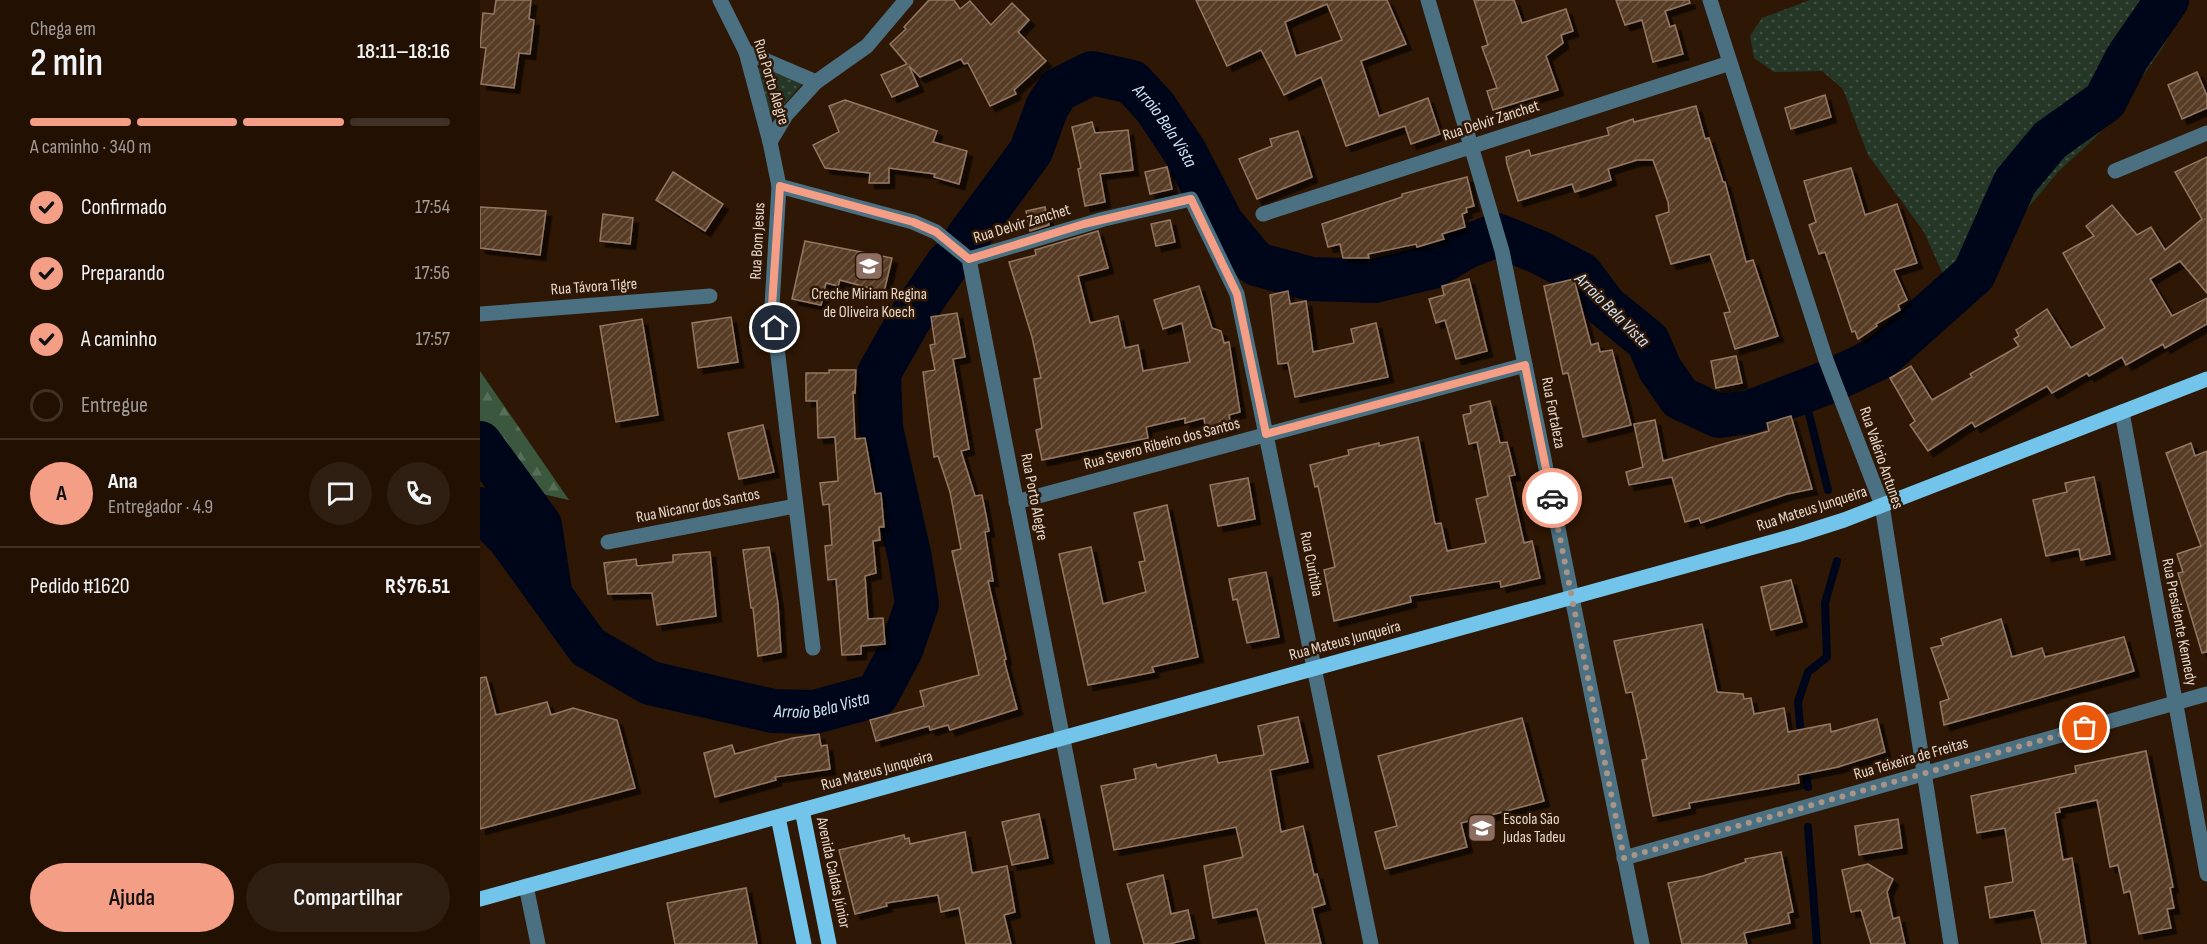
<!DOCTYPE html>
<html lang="pt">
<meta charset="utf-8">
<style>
:root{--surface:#221103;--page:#2e1f12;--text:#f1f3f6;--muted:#a29d9a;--line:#3f3125;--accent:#f49e86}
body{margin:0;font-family:"Sofia Sans Condensed",sans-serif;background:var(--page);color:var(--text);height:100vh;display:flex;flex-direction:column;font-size:22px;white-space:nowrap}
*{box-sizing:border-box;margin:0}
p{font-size:20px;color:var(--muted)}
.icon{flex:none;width:33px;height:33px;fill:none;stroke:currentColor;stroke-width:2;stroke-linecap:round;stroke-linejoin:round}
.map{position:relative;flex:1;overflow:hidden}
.side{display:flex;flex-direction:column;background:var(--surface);width:480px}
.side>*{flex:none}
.pin{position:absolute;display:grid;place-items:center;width:51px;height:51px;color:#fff;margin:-26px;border:3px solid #fff;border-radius:50%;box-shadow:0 2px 6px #0007}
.courier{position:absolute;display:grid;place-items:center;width:60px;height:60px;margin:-30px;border:4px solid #f49e86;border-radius:50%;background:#fff;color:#222;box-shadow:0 2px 8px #0007}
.head em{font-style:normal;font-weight:600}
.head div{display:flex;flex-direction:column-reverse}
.head{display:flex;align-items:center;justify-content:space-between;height:102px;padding:0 30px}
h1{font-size:39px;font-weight:600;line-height:45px}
.bar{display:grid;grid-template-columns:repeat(4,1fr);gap:9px 6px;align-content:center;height:72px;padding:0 30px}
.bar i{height:8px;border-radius:4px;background:var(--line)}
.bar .on{background:var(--accent)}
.bar p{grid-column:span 4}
.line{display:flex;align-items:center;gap:15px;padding:0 30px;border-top:2px solid var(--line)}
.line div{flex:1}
.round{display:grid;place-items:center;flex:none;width:63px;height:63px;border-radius:32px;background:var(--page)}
ol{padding:0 30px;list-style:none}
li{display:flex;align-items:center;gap:18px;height:66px}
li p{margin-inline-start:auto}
li .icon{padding:6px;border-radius:50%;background:var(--accent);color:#111;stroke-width:4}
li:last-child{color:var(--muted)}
li i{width:33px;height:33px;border:3px solid var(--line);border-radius:50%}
.cta{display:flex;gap:12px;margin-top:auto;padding:12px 30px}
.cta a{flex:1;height:69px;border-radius:36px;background:var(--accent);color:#111;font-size:24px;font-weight:600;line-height:69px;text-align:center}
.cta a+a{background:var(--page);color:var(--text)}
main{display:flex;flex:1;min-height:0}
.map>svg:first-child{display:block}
</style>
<main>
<section class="side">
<div class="head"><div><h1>2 min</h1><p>Chega em</p></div><em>18:11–18:16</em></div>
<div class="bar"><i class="on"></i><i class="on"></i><i class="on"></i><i></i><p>A caminho · 340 m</p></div>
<ol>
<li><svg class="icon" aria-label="check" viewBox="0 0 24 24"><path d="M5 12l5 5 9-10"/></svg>Confirmado<p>17:54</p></li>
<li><svg class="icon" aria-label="check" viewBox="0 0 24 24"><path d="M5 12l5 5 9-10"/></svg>Preparando<p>17:56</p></li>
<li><svg class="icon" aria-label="check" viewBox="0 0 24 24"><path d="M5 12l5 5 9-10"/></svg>A caminho<p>17:57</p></li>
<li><i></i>Entregue</li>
</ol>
<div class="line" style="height:108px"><b class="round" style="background:var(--accent);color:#111">A</b><div><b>Ana</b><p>Entregador · 4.9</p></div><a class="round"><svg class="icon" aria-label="chat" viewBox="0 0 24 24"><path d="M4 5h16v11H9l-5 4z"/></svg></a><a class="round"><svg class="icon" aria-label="phone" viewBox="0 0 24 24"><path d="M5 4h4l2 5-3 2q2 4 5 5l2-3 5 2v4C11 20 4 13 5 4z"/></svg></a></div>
<div class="line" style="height:78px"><div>Pedido #1620</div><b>R$76.51</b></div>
<div class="cta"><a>Ajuda</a><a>Compartilhar</a></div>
</section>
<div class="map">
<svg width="1727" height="944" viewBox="0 0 1727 944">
<defs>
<pattern id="grass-dots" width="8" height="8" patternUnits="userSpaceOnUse" patternTransform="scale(1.5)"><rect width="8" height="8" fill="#253727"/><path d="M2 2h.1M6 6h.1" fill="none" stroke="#455345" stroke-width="1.8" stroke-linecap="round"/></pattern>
<pattern id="forest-firs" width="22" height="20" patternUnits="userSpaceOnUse" patternTransform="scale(1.5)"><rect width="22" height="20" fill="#3b573e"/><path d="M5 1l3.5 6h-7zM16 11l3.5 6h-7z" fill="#576f59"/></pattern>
<pattern id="building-hatch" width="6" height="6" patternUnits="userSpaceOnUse" patternTransform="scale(1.5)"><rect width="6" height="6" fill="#593c26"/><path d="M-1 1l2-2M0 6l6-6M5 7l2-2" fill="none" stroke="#715844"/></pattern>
<filter id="shadow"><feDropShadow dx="5.5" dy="5.5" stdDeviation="0" flood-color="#0009"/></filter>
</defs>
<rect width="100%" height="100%" fill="#2e1704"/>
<g fill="url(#grass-dots)">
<path d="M1330,0H1703L1701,11L1683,47L1646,100L1616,137L1579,171L1541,216L1519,258L1490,299L1470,290L1444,232L1388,155L1363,89L1342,71L1294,72L1274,58L1270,36L1282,18Z"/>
<path d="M274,66L323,83L289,122Z"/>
</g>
<path fill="url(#forest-firs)" d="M0,371L89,500L0,480Z"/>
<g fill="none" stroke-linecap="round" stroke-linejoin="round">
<g stroke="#00061a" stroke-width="8">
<path d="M1323,390L1348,490"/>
<path d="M1321,738L1318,702L1328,672L1347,657L1345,603L1357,561"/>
<path d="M1324,765L1328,787"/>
<path d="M1328,827L1337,944"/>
</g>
<g stroke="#00061a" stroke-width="44">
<path id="s1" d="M487,238L551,151L567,107L578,90L612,73L652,82L675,107L705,152L742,223L776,264L831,279L894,281L952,267L986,247L1017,235L1061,253L1101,274L1125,306L1168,341L1180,369L1200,398L1239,416L1270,412L1351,381L1401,357L1494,274L1535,182L1570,140L1625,101L1647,58L1687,0"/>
<path d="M0,443L60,525L70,591"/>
<path id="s2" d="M0,509L29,538L108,647L170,683L293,711L334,712L397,695L421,650L437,604L430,558L401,428L399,373L429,320L468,263"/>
</g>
</g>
<g fill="url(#building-hatch)" stroke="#957863" stroke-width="1.5" fill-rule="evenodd" filter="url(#shadow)">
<path d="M16,0H51L49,19L54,20L50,54L39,53L34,88L1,84L6,48L0,47L3,13L14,14Z"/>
<path d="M449,0H474L480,9L490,1L511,25L532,3L549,20L538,32L566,61L534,90L536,94L510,106L488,63L484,64L481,59L440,77L429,66L438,86L412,97L401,75L427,64L410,44L426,29L424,27Z"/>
<path d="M716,0H907L926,44L881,61L899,116L948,98L960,134L931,144L925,126L866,146L841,77L804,95L781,50L747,66ZM847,4L862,40L816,56L805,22Z"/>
<path d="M994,0H1034L1042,23L1086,9L1093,31L1081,35L1083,43L1066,56L1078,90L1013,110L1007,91L1017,88L1002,47L1008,45Z"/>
<path d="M1136,0H1209L1210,3L1185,11L1190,27L1195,25L1203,54L1173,62L1162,20L1145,25Z"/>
<path d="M1717,72L1727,96V108L1702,119L1688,85Z"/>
<path d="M1345,95L1351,117L1311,129L1305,108Z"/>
<path d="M365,100L457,131L453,142L487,151L479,184L454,177L455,174L409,168V183H389L390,173L345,168L333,145L359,132L349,106Z"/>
<path d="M1216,106L1225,139L1229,138L1243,182H1245L1266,262L1273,260L1298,336L1255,349L1244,313L1250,312L1230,254L1191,264L1176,216L1189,212L1188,202L1173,160H1157L1128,169L1131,180L1095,192L1092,184L1038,201L1027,164L1026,157L1049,150L1051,156L1129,135L1127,128L1153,119L1154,122Z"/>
<path d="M612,122L615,133L648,130L653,170L620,174L625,202L605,206L598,169L601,168L592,127Z"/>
<path d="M818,131L832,177L777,199L759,159L792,146L790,139Z"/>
<path d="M1727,157V293L1700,261L1670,279L1692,316L1727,298V324L1685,348L1683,344L1646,365L1642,357L1609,376L1607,373L1572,393L1567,386L1495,427L1492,422L1448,451L1430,425L1435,421L1410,378L1431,366L1452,400L1492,377L1490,374L1539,346L1534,339L1539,336L1536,330L1567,309L1591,348L1625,328L1583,253L1614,236L1606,226L1632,205L1657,235L1671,227L1685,250L1722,219L1695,172Z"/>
<path d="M687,167L692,189L670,194L665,172Z"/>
<path d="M1371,168L1385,215L1417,204L1437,263L1414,270L1427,300L1418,305L1420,310L1396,324L1397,326L1378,339L1375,331L1372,332L1345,252L1339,254L1329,225L1336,222L1324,181Z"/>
<path d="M193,172L243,204L225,231L176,200Z"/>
<path d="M987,177L994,206L986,208L987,212L982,214L985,227L962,234L964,239L937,247L936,244L888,254L889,258H863L860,244L848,247L842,224L922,197V194Z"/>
<path d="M0,207L66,211L60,255L0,248Z"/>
<path d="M565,207L569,225L550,231L546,211Z"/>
<path d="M123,214L153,218L150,244L120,241Z"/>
<path d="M690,220L695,242L676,246L671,224Z"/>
<path d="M618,231L628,268L598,276L610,323L638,316L645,348L658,345L663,371L710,362L702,323L683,329L674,300L719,286L732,328L741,331L744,343L749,342L760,412L749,415L751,426L726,431L724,418L705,423V418L666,427L668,438L562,460L556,430L562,428L554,379L561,378L552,337L529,262L556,255L555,250Z"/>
<path d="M325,241L412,258L404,292L360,280L358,286L346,283L341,305L312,299Z"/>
<path d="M989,279L1007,351L976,359L965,320L956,323L949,299L964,295L962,286Z"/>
<path d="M1094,279L1111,345L1118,343L1120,352L1132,350L1151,425L1103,437L1088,373L1083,374L1064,286Z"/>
<path d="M808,291L810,304L826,301L833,352L874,343L871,329L896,323L908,377L815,397L808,363L798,364L790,295Z"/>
<path d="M477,313L485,357L473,359L489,449L481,451L495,496L502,495L509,531L505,532L513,581H508L526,659L524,660L537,709L470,730L468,725L450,730L449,726L396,741L390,720L444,706L440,691L499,675L472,551L481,549L470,492L458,456L454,457L443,372L455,370L450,345L455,344L451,317Z"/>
<path d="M251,317L258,362L218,368L212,323Z"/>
<path d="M162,319L178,415L136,422L120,326Z"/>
<path d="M1256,356L1262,383L1236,388L1231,361Z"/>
<path d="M349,370H376L375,393L373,392L375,439L385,438L395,494L401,493L404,527H399L400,540L393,541L396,573L385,576L388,619L403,618L405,644L381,646V654L362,655L356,579L348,580L345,546L352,545L349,504L343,505L340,483L358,481L355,437L338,438L337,401H326V373H349Z"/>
<path d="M1010,401L1020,443L1027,442L1035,475L1029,476L1044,543L1052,541L1060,578L1021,587L1020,581L930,596L931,602L854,621L844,570L855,567L838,486L835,487L830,465L869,455L868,450L899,443V446L938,437L955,524L961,523L967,551L1006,543L996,499L1008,496L997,442L989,444L983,415L991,413L990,406Z"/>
<path d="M1311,416L1332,489L1307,494L1221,523L1219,518L1205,522L1192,477L1149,485L1146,472L1163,467L1154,424L1175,420L1183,461L1289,431L1287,423Z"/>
<path d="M283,425L294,472L259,479L248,433Z"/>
<path d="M1711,443L1715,456L1727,451V652L1722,653L1698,573L1703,572L1697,554L1721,546L1686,453Z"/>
<path d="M1614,477L1630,554L1601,560L1599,549L1566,556L1553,500L1587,492L1585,483Z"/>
<path d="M768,478L775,519L738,526L730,485Z"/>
<path d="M687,505L718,657L672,667L674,672L608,685L579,554L611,547L623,604L666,592L659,562L665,561L654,513Z"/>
<path d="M289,547L298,604L301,652L278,656L273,608H271L263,550Z"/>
<path d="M227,552H230L236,616L177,625L172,593L128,594L124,563L156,559L157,566L193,562V555Z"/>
<path d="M786,572L799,637L767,643L757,599L753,600L749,579Z"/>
<path d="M1311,580L1322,622L1291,630L1281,587Z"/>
<path d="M1521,619L1532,657L1562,648L1565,657L1644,637L1654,671L1464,725L1460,702L1469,699L1451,648L1463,645L1461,639L1463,638Z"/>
<path d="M1222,624L1237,692L1263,694L1264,699L1271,698L1274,714L1304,708L1308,732L1350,724L1351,732L1397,719L1405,752L1358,767L1318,775L1319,783L1209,803L1210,808L1173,816L1162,760L1167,759L1152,692L1146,693L1134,641Z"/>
<path d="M6,677L16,715L67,702L71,715L93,708L137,720L155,788L0,829V678Z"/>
<path d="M818,717L828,762L790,770L801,832L823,826L834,875L837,874L845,904L832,908L841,944H786L777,909L733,918L724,866L763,857L756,827L634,850L621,786L656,779L654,769L676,764L677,768L736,755L738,763L784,755L778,726Z"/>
<path d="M1042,718L1064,801L981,823L987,847L905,869L895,832L917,826L898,756Z"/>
<path d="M339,734L341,746L347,745L350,769L295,777L296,780L235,797L224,753L252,745L255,754L313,738Z"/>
<path d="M1666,751L1693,887L1690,888L1694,908L1687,909L1691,928L1659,934L1650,891L1644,893L1638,865L1630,867L1617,800L1579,808L1580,812L1575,813L1583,860L1592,858L1606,944H1562L1554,910L1510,918L1505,887L1533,882L1525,828L1497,833L1491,796L1596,773L1595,766Z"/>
<path d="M559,814L568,858L532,865L522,822Z"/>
<path d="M1418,819L1422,848L1379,855L1375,826Z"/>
<path d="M485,832L492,873L527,866L535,912L524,915L531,944H486L479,908L461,912L458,895L406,903L407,906L375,914L359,850L424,835L425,839L429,838L430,844Z"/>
<path d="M1301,852L1313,912L1308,913L1310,923L1264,933L1267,944H1202L1188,883L1223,876L1266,862L1265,859Z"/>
<path d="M1388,864L1413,879L1407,892L1413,919L1419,917L1425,944H1391L1381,910L1371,912L1362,870Z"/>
<path d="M683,875L691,914L708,910L714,938L689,944H664L647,884Z"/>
<path d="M266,888L277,944H195L187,903Z"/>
</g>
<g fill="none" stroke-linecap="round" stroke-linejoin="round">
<g stroke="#4b7082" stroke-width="15">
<path d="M240,0L266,52L290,142"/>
<path d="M948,0L1022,251L1162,944"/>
<path d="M1230,0L1346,360L1402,505L1471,944"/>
<path d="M266,52L336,82"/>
<path d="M1635,171L1727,133"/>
<path d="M299,186L433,222L456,232L489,259L623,944"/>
<path d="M783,214L1250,63"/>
<path d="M489,259L624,219L711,199L757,294L891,944"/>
<path d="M0,314L230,296"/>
<path d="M1642,412L1727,874"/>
<path d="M536,502L1045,365"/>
<path d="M128,542L315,506"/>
<path d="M333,648L292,306L299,186L290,142L306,115L336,82L387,46L426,0"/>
<path d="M1144,858L1727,694"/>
<path d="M46,886L58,944"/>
</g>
<g stroke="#73c4ea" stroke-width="15">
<path d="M322,810L349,944"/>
<path d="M298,817L324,944"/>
<path d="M0,899L1317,535L1364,520L1727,379"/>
</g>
</g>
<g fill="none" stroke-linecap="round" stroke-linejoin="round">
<path stroke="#a89587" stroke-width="6" stroke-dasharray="0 10.8" d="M1072,498L1144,858L1605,728"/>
<path stroke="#f49e86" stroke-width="8" d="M295,328L292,306L300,186L433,222L456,232L489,259L604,224L711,199L757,294L786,434L1045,365L1072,498"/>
</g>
<defs>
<g id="school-square" transform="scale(1.5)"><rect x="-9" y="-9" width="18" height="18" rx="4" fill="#8d6e63" stroke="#2e1704"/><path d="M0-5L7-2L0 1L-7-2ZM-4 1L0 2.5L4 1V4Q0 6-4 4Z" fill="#fff"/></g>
</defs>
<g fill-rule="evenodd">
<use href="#school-square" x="389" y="266"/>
<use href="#school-square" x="1002" y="828"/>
</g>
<g text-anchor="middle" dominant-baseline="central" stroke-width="5" stroke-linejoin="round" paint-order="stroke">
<g font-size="16" fill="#e9d9cd" stroke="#2e1704">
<text transform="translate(291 82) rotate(73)">Rua Porto Alegre</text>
<text transform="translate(1011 121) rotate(-18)">Rua Delvir Zanchet</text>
<text transform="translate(542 224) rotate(-17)">Rua Delvir Zanchet</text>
<text transform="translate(278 241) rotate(-87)">Rua Bom Jesus</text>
<text transform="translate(114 287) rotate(-4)">Rua Távora Tigre</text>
<text transform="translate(1073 413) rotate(79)">Rua Fortaleza</text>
<text transform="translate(682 444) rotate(-15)">Rua Severo Ribeiro dos Santos</text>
<text transform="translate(1401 458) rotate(71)">Rua Valério Antunes</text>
<text transform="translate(554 497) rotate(79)">Rua Porto Alegre</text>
<text transform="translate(218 506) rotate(-11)">Rua Nicanor dos Santos</text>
<text transform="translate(1332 509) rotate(-18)">Rua Mateus Junqueira</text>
<text transform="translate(831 564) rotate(79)">Rua Curitiba</text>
<text transform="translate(1699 622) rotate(79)">Rua Presidente Kennedy</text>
<text transform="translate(865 641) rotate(-15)">Rua Mateus Junqueira</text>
<text transform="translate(1431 759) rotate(-16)">Rua Teixeira de Freitas</text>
<text transform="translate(397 771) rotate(-15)">Rua Mateus Junqueira</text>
<text transform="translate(353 873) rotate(78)">Avenida Caldas Júnior</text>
</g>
<g font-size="16" fill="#e9d9cd" stroke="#2e1704">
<text x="389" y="294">Creche Miriam Regina<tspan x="389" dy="18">de Oliveira Koech</tspan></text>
<text x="1023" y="819" text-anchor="start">Escola São<tspan x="1023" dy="18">Judas Tadeu</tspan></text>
</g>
<g font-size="18" font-style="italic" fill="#d0e3f6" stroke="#2e1704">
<text stroke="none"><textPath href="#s1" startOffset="309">Arroio Bela Vista</textPath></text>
<text transform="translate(1132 310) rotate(45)">Arroio Bela Vista</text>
<text stroke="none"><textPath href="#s2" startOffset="423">Arroio Bela Vista</textPath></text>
</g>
</g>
</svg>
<div class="pin" style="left:1605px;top:728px;background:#ea580c"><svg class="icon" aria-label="bag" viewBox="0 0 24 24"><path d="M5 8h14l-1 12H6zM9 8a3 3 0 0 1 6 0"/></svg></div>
<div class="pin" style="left:295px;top:328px;background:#1f2937"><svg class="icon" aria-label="home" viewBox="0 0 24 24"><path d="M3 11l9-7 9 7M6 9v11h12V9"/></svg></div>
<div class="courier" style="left:1072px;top:498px"><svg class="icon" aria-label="car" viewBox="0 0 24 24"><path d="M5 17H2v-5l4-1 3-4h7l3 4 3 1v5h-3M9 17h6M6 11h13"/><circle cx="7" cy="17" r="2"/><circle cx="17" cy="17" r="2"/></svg></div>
</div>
</main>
